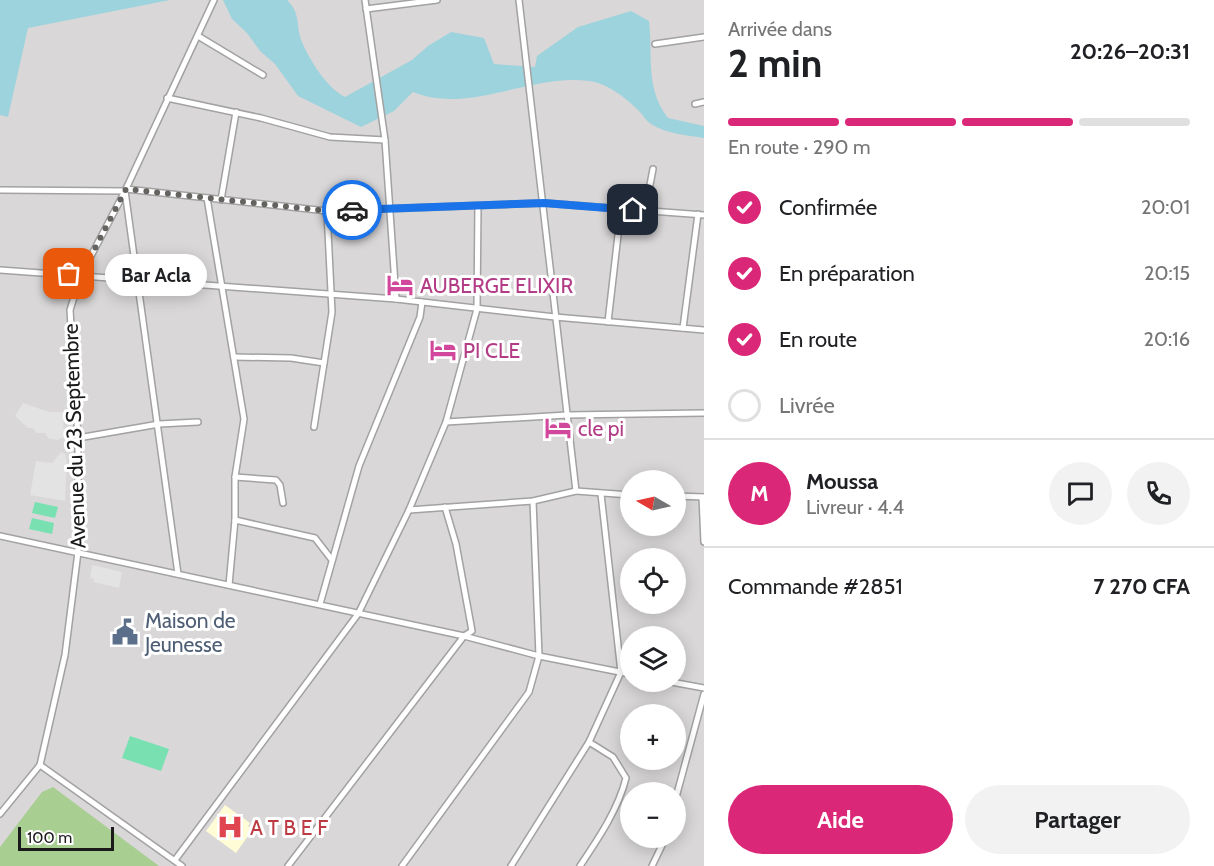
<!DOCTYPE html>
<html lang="fr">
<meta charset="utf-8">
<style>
:root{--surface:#fff;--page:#f2f2f2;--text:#202124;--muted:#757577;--line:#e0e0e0;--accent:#db2777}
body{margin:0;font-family:Cabin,sans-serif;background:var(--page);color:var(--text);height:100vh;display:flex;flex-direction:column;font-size:22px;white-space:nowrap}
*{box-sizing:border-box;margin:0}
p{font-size:20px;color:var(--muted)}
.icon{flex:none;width:33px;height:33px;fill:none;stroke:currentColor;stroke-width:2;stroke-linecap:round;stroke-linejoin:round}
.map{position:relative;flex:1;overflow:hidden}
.side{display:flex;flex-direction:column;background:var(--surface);width:510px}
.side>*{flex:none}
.needle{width:39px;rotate:279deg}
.buttons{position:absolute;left:620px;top:470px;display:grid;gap:12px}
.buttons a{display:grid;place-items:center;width:66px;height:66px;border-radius:50%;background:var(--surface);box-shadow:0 3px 15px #0003;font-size:30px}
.scale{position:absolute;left:18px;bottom:15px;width:96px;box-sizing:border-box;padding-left:6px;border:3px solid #1b1b1b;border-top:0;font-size:16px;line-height:21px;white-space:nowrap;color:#1b1b1b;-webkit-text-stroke:4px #fff;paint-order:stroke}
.pin{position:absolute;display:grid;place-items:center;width:51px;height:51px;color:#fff;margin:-26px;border-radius:12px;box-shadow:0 3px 9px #0006}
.courier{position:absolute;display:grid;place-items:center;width:60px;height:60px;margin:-30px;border:4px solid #1a73e8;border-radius:50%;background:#fff;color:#222;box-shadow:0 2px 8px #0007}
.bubble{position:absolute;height:42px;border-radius:21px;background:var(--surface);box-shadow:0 3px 15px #0003;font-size:20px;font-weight:700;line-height:42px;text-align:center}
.head em{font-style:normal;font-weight:700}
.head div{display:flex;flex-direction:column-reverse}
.head{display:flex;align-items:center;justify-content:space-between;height:102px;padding:0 24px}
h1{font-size:39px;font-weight:700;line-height:45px}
.bar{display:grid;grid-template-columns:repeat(4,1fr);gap:9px 6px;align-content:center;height:72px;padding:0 24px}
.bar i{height:8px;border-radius:4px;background:var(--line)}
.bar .on{background:var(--accent)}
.bar p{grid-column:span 4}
.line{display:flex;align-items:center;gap:15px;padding:0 24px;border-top:2px solid var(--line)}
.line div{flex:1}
.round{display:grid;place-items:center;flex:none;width:63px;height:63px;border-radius:32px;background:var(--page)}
ol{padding:0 24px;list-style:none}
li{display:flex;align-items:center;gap:18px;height:66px}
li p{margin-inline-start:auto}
li .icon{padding:6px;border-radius:50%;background:var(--accent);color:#fff;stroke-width:4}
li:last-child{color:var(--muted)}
li i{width:33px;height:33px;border:3px solid var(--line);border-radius:50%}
.action{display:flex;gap:12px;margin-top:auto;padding:12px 24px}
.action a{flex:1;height:69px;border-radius:36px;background:var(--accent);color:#fff;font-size:24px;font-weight:700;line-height:69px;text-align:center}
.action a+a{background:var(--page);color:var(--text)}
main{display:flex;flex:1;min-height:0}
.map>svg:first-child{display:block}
</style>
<main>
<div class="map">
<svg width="704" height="866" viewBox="0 0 704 866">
<rect width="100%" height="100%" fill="#ede8df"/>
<path fill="#d9d7d8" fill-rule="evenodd" d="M0,0H704V866H0ZM630,480H675V525H630ZM630,558H675V603H630ZM630,636H675V681H630ZM630,714H675V759H630ZM630,792H675V837H630Z"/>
<path fill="#fffcd6" d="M225,805L250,823L248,826L253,829L236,853L206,831Z"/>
<path fill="#a8ce92" d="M53,787L159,866H0V847L42,792Z"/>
<g fill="#79e0b2">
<path d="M35,502L58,507L55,518L32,513Z"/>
<path d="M32,518L54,523L52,534L29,529Z"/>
<path d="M130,736L169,749L161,771L122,758Z"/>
</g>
<g fill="#e3e3e3">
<path d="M23,403L49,412H63L64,437L57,440L48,438L45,433H36L33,428H28L15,416Z"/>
<path d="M61,452L65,454L67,462L65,501L30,495L36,461L52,463Z"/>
<path d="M92,565L122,572L119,588L93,582L94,579L90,578Z"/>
</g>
<g fill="#9dd3dd">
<path d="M0,0H170L28,28L8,117L0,115Z"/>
<path d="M223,0H287C302,15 295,25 302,42C310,61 328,89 345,97L412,60L428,46L451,32L484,38L494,64L535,67L537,56L578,27L631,11L649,21C653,57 645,88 668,118L704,126V138C687,135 666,134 651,124C646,121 643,115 639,111C626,98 607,83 589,81C530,73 470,115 413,92L394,111L361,127L298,96L275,64L260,51L247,33L232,19Z"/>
</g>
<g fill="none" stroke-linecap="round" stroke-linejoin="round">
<g stroke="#a2a2a2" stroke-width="8">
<g id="minor">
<path d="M365,0L385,140L396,299"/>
<path d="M519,0L576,491L630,495"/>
<path d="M366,9L437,0"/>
<path d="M198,36L263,75"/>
<path d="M655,44L704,37"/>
<path d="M167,98L261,118L330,137L385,140"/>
<path d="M695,104L704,102"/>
<path d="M126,189L327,211L544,203L704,215"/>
<path d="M0,190L125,191L178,574"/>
<path d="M207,198L244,419L235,477V520L229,585"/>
<path d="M221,200L236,112"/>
<path d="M645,211L653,169"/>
<path d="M0,270L396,299L555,317L704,330"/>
<path d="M608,322L621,209"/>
<path d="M683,328L698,214"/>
<path d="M234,357L291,358L324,363"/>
<path d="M446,422L567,415L704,413"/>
<path d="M314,427L332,312L327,211"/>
<path d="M78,438L159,424L198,422"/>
<path d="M235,477L276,480L280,485L283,503"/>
<path d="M675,496L704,497"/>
<path d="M702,497L704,542"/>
<path d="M409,510L533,501L576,491"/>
<path d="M235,520L315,538L332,560"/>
<path d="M0,536L464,636L539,656L630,674"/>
<path d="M320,604L359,466L420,317L422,302"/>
<path d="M666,681L704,688"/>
<path d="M40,765L182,866"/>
<path d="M675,801L704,694"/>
<path d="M0,814L40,765L65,655L78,552V438L70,310L81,275L125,191L214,0"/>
<path d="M175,860L358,614L409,510L446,422L477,309L478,206"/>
<path d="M288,866L464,636L472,631L456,544L445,507"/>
<path d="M402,866L529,692L539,656L533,501"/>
<path d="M511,866L589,742L621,672L601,494"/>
<path d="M580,866C598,839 618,810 626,778L613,757L589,742"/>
<path d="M652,866L666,837"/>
</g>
</g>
<use href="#minor" stroke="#fff" stroke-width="5"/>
</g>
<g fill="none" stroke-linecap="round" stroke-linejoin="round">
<path stroke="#646360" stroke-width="6" stroke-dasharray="0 10.8" d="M69,274L81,275L126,189L327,211L352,210"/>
<path stroke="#1a73e8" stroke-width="8" d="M352,210L544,203L633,210"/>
</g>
<defs>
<g id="hotel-bare" transform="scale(2.07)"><path d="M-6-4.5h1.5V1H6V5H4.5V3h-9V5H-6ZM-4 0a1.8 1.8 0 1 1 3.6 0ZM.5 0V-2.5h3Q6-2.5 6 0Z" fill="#d1479c" stroke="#fff" stroke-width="2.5" paint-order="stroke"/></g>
<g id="civic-bare" transform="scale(2.07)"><path d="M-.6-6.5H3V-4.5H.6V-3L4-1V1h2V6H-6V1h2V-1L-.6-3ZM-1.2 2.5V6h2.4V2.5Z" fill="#5c6f8a" stroke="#fff" stroke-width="2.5" paint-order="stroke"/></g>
<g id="hospital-bare" transform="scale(2.07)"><path d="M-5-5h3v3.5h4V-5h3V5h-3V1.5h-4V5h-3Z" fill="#e0444e" stroke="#fff" stroke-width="2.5" paint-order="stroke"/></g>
</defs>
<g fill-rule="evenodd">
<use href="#hotel-bare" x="400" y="285"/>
<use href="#hotel-bare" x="443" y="350"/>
<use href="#hotel-bare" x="558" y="428"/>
<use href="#civic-bare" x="125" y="632"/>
<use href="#hospital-bare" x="230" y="827"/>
</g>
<g text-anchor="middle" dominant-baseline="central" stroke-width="6" stroke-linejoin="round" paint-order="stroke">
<g font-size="21" fill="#b23c85" stroke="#fff" text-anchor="start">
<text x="420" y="285">AUBERGE ELIXIR</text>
<text x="463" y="350">PI CLE</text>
<text x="578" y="428">cle pi</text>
</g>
<g font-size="21" fill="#1b1b1b" stroke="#fff">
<text transform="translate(74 436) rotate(-92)">Avenue du 23 Septembre</text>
</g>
<g font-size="21" fill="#4e5e75" stroke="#fff" text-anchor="start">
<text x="145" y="620">Maison de<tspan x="145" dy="24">Jeunesse</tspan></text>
</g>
<g font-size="21" fill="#be3a42" stroke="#fff" text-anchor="start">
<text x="250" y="827">A T B E F</text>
</g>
</g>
</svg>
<div class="buttons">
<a><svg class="needle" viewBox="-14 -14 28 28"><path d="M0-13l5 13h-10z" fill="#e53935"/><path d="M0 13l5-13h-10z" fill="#757577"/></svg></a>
<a><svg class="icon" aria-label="locate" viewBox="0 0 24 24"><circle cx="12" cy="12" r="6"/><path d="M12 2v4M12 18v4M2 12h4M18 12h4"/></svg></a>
<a><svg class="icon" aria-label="layers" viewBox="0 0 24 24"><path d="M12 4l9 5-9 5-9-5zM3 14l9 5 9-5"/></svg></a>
<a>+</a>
<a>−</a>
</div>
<div class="scale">100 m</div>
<div class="pin" style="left:69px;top:274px;background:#ea580c"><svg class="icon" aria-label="bag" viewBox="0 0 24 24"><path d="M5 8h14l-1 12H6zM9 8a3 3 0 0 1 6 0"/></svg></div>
<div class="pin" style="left:633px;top:210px;background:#1f2937"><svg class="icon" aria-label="home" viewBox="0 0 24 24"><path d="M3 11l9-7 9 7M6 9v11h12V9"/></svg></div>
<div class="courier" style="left:352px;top:210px"><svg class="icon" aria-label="car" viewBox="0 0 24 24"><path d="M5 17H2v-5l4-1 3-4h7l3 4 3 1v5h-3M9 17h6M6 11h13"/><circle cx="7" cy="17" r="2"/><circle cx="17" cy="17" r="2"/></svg></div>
<div class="bubble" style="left:105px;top:254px;width:102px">Bar Acla</div>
</div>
<section class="side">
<div class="head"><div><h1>2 min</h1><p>Arrivée dans</p></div><em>20:26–20:31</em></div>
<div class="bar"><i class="on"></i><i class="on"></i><i class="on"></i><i></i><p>En route · 290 m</p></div>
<ol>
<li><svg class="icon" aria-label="check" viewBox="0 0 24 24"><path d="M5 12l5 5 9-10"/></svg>Confirmée<p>20:01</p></li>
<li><svg class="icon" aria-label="check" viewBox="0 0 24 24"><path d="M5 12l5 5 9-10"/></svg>En préparation<p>20:15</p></li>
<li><svg class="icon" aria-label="check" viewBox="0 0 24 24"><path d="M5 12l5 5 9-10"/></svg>En route<p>20:16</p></li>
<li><i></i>Livrée</li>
</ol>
<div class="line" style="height:108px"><b class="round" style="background:var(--accent);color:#fff">M</b><div><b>Moussa</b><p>Livreur · 4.4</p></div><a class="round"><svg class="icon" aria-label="chat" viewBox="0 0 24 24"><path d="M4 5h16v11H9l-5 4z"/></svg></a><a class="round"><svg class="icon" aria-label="phone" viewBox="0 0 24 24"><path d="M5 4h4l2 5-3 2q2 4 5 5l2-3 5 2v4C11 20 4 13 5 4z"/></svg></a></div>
<div class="line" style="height:78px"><div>Commande #2851</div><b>7 270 CFA</b></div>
<div class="action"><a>Aide</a><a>Partager</a></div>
</section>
</main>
